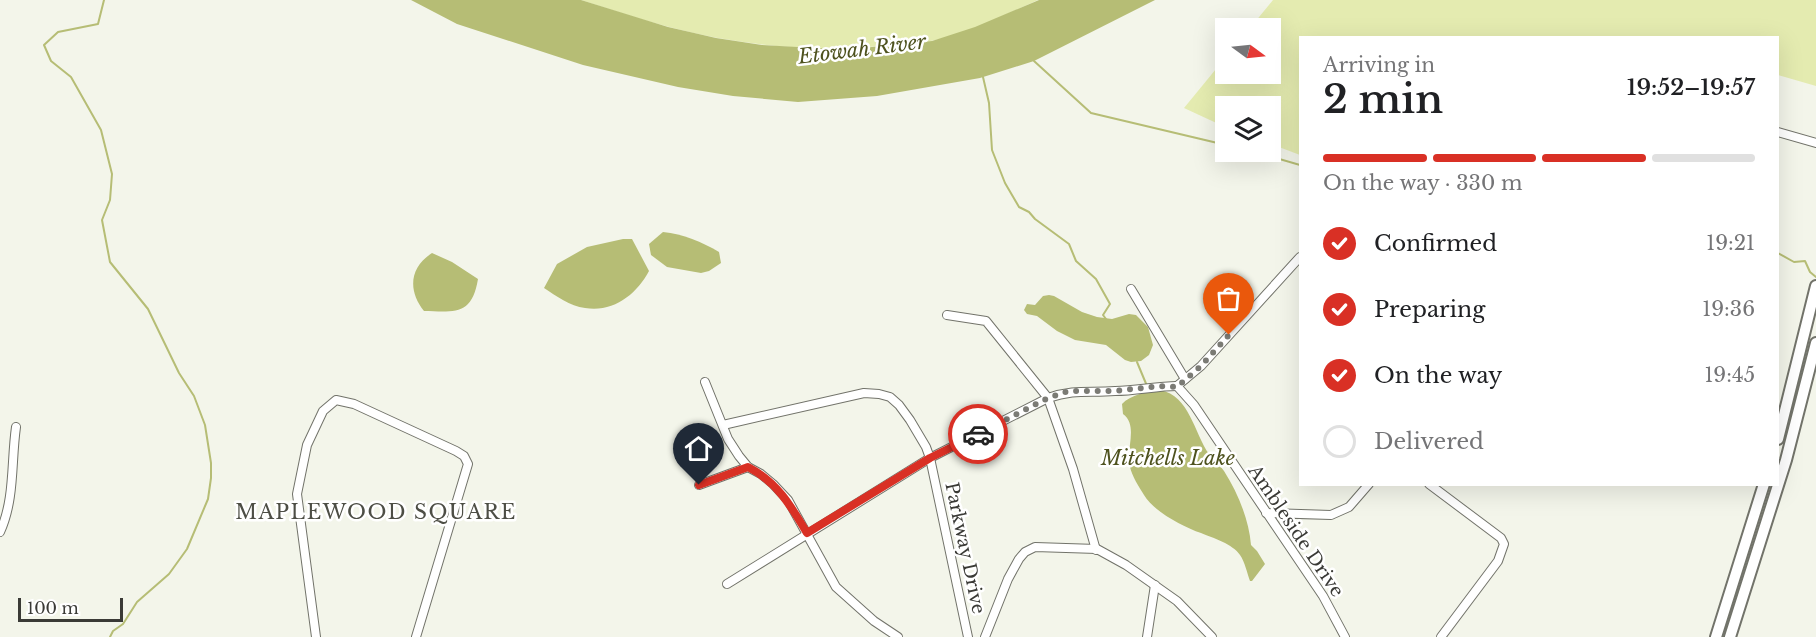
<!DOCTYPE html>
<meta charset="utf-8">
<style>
:root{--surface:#fff;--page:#f6f6f6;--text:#202124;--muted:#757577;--line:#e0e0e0;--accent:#d93025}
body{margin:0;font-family:"Libre Baskerville",serif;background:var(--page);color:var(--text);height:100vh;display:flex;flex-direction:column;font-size:22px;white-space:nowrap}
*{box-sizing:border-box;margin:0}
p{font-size:20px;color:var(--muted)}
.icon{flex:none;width:33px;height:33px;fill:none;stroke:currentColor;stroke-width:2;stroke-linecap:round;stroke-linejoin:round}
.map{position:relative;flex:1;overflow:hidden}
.drawer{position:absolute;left:1299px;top:36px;width:480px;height:450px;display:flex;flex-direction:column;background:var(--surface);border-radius:0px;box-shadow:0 6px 24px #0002}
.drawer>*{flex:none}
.needle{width:39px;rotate:105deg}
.controls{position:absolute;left:1215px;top:18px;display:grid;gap:12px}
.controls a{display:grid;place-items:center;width:66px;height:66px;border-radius:0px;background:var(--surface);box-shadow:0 6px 24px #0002;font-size:30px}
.scale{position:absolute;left:18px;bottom:15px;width:105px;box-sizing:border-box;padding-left:6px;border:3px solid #3a3a36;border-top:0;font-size:16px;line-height:21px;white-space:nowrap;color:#3a3a36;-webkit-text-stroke:4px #fff;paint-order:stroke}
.pin{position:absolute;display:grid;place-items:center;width:51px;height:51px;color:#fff;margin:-62px -26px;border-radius:50% 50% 50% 0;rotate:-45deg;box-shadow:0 0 6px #0007}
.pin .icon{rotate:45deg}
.courier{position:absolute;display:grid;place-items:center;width:60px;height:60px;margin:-30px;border:4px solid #d93025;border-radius:50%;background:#fff;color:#222;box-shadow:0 2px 8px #0007}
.headline em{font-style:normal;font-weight:600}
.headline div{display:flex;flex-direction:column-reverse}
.headline{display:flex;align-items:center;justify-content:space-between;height:102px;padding:0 24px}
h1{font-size:39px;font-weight:600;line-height:45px}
.bar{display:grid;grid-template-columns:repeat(4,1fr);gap:9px 6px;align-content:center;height:72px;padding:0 24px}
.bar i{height:8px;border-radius:4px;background:var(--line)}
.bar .on{background:var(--accent)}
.bar p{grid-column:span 4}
ol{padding:0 24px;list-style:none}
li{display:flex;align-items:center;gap:18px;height:66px}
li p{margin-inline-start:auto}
li .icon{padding:6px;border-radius:50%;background:var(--accent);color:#fff;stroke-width:4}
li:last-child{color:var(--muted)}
li i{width:33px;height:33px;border:3px solid var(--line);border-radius:50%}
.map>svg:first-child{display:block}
</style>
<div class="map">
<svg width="1816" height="637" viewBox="0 0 1816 637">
<rect width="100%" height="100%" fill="#f3f5ea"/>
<g fill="#e4ebb0">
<path d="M581,0H1038C1004,15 968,34 931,41C918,44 904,44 890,45C816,53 741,46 669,27C639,19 610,9 581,0Z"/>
<path d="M1273,0H1816V86L1778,75V38H1300V155L1271,144L1270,106H1226L1225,127L1184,108L1225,58L1226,74H1270V28H1250Z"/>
</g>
<g fill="#b6bd75">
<path d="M411,0H581L668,27L716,38L762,45L815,48H862L932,41L975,27L1039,0H1155L1034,61L980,78L877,96L798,102L733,96L678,87L583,65L457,24Z"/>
<path d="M663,232C683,234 702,242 719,252L721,263L709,271L701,273L667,267L651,255L649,244Z"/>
<path d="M623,239H632L649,271C637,294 613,313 585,308C570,306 556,296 544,288L557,264L587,247Z"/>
<path d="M432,253L452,262L478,279C472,315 456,312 424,311C408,291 409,268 432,253Z"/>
<path d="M1049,295L1054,296L1082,312L1097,317L1112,319L1129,314L1136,315L1148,327L1153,345L1149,355L1141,361L1131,362L1125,360L1106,345L1075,340L1057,331L1037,316L1027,314L1024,310L1027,304L1035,305L1043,296Z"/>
<path d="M1160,390C1190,396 1194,433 1209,454C1214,460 1220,465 1224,471C1238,493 1249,520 1251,545L1257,551L1265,564L1252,581H1250C1247,573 1245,562 1240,555C1233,544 1213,538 1201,533C1183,527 1153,511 1144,495C1139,487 1132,476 1130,467C1125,450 1139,426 1123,414L1122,404C1130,395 1148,391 1160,390Z"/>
</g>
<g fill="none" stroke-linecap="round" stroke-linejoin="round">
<g stroke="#b6bd75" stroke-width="2">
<path d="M104,0L98,24L58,32L44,45L51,61L71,77L101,130L112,174L110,200L102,220L110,262L148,309L179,373L194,396L205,425L211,463V478L208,499L187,549L169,574L137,602L123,624L113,631L110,637"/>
<path d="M1034,61L1091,113L1226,145"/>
<path d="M983,77L989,103L992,150L1005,183L1019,207L1029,212L1035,219L1069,244L1076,261L1096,279L1110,304L1103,315L1106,319"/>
<path d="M1255,152L1300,165"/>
<path d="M1778,253L1794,262L1805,261L1810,272L1816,277"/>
<path d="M1137,362L1147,386"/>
</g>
<g stroke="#72736a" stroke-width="10">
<g id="street">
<path d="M1778,132L1816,143"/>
<path d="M1131,289L1185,379"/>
<path d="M947,315L986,321L1048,398L1073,469L1096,550"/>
<path d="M705,382L728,439L739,456L748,467L761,474L773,484L788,500L836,587L874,621L898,637"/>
<path d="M1177,386L1194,405L1323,596L1345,637"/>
<path d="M1177,386L1201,366L1300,257"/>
<path d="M723,425L864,393L879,394L890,397L899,405L910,420L926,447L930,458L968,637"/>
<path d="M1429,484L1501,538L1504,544L1498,561L1441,637"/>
<path d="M699,485L748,467"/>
<path d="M1266,513L1331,515L1349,507L1369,484"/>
<path d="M0,532C15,499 11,462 16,427"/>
<path d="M727,584L930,458L1048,398C1075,389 1088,393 1115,391C1136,391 1156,386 1177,386"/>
<path d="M316,637L297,494L307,445L323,411L336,400L354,404L456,451L464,456L468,464L416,637"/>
<path d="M985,637L1008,579L1019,559L1025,552L1035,547L1097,549L1126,565L1177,601L1212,637"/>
<path d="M1147,637L1155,585"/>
</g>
</g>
<g stroke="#72736a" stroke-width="14">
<g id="secondary">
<path d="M1778,439L1816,286"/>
<path d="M1716,637L1764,484"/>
<path d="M1730,637L1786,460L1816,343"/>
</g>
</g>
<use href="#street" stroke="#fff" stroke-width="8"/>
<use href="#secondary" stroke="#fff" stroke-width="10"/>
</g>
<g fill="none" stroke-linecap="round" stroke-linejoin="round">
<path stroke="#7b7b75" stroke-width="6" stroke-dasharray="0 10.8" d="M978,434L1048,398L1068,391H1115L1160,386L1177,387L1201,366L1229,335"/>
<path stroke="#d93025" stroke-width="8" d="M699,485L748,467C777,482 791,506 807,533L930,458L978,434"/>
</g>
<g text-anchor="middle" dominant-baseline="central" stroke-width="5" stroke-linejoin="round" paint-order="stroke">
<g font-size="18" fill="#3a3a36" stroke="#fff">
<text transform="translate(1296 531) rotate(56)">Ambleside Drive</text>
<text transform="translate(965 548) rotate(78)">Parkway Drive</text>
</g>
<g font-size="20" font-style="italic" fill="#4e521e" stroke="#fff">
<text transform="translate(862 49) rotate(-7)">Etowah River</text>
<text x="1168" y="458">Mitchells Lake</text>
</g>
<g font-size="20" letter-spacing="1.5" fill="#4d4e45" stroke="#fff">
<text x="376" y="512">MAPLEWOOD SQUARE</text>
</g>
</g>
</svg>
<div class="controls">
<a><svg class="needle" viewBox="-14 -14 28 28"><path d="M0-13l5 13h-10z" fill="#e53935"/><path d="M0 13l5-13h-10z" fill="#757577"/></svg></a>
<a><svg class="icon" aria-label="layers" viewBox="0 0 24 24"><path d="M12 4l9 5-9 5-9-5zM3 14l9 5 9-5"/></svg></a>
</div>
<div class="scale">100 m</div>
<div class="pin" style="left:1229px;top:335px;background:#ea580c"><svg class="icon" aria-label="bag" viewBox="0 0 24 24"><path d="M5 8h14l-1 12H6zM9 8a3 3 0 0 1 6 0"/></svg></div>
<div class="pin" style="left:699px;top:485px;background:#1f2937"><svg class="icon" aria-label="home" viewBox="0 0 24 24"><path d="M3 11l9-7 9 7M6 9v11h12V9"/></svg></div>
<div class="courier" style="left:978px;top:434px"><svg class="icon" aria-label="car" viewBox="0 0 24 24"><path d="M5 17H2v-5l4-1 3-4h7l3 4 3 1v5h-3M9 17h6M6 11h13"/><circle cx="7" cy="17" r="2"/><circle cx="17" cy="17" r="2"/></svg></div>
<section class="drawer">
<div class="headline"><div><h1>2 min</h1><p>Arriving in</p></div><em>19:52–19:57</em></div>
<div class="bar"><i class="on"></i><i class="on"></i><i class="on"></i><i></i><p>On the way · 330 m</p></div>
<ol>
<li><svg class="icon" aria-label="check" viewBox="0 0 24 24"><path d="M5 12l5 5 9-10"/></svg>Confirmed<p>19:21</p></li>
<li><svg class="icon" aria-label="check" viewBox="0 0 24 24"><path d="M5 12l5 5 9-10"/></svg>Preparing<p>19:36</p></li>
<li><svg class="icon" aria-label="check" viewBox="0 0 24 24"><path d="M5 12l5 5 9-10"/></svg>On the way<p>19:45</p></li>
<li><i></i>Delivered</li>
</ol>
</section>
</div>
